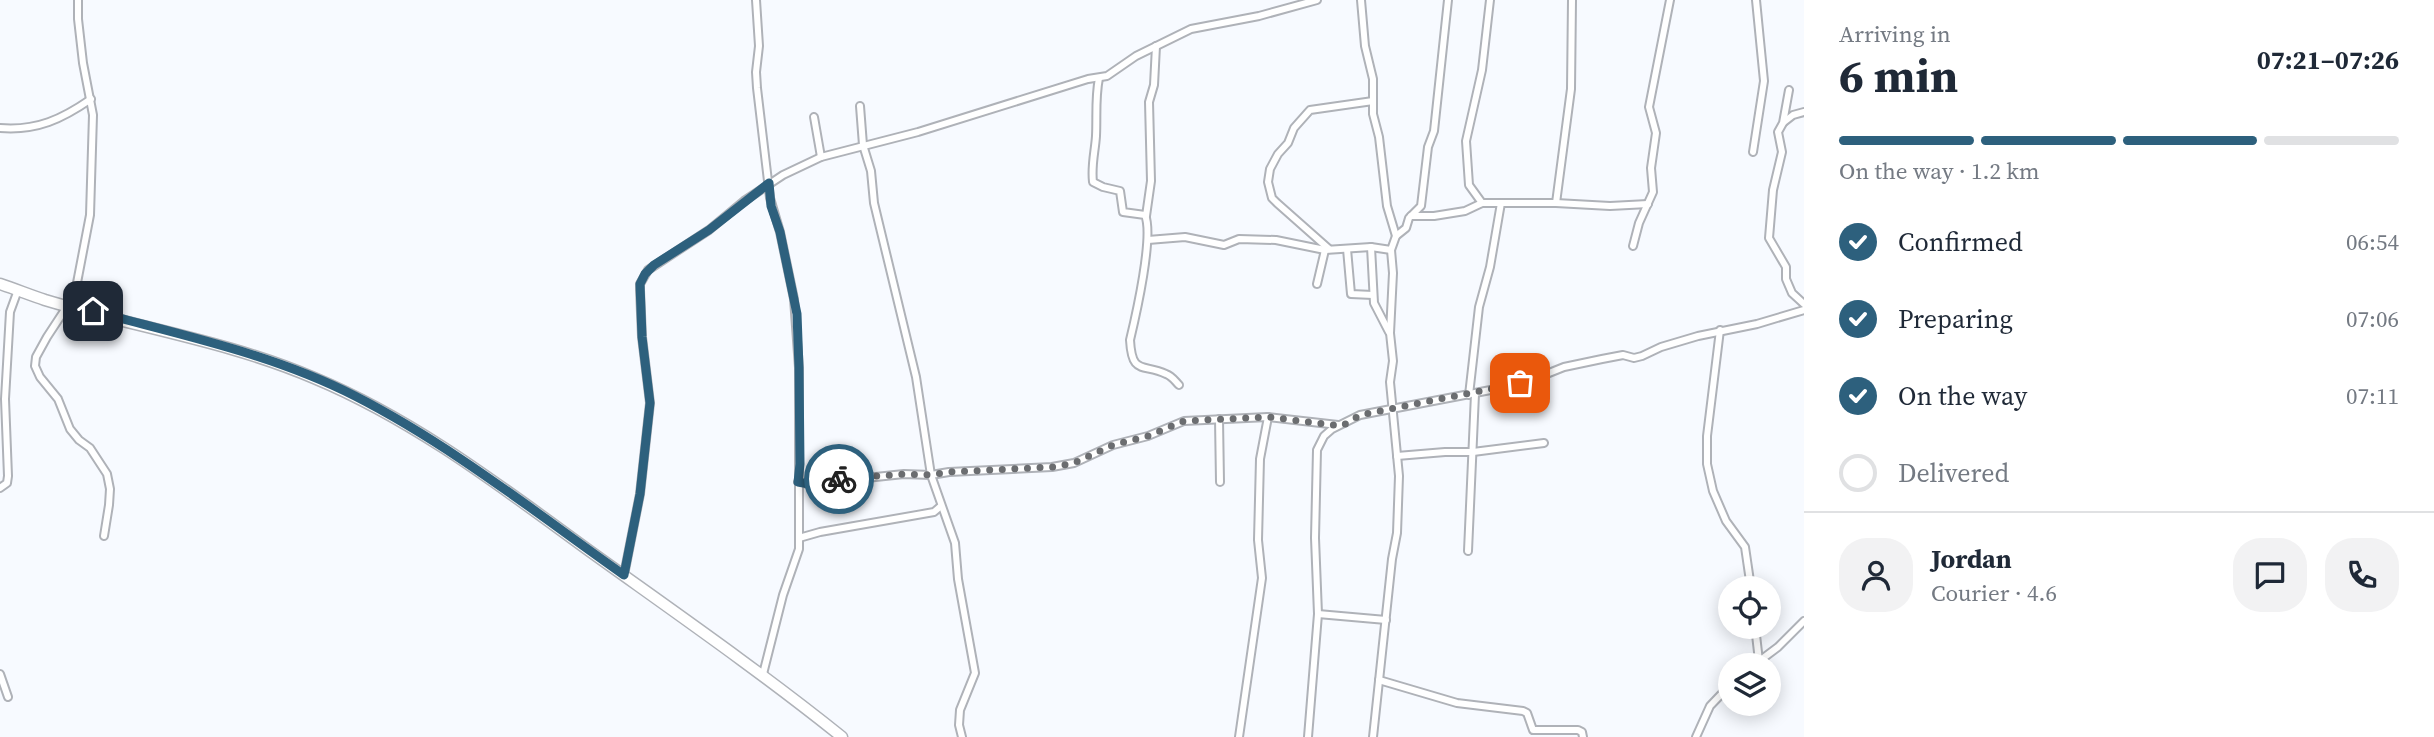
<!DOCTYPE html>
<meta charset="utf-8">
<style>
:root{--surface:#fff;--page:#f2f2f3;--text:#1f2937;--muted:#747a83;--line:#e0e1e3;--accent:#2d607d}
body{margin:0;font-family:"Source Serif 4",serif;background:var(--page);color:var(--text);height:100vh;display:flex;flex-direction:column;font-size:26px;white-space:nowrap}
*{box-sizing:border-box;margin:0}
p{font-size:23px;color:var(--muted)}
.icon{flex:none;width:38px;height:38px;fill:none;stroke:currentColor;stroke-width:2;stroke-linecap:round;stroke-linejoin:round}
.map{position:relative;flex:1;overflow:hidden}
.panel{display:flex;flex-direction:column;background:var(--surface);width:630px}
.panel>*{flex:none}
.controls{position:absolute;left:1718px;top:576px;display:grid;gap:14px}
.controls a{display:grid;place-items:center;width:63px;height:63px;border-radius:50%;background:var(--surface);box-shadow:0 4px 18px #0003;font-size:35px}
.pin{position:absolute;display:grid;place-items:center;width:60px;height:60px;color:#fff;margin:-30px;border-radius:14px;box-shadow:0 4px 10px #0006}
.courier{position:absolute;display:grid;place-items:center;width:70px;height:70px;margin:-35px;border:5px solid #2d607d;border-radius:50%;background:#fff;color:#222;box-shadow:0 2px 9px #0007}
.headline em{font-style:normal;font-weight:700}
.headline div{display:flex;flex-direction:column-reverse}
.headline{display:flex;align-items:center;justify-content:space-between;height:119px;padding:0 35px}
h1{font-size:46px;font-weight:700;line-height:52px}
.bar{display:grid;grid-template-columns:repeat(4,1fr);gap:10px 7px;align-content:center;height:84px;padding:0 35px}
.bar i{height:9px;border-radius:5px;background:var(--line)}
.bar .current{background:var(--accent)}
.bar p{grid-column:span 4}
.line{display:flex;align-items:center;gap:18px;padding:0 35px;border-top:2px solid var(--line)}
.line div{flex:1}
.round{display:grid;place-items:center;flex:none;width:74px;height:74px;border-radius:28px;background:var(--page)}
ol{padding:0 35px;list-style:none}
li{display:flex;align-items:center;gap:21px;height:77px}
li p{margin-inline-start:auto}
li .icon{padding:7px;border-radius:50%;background:var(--accent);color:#fff;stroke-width:4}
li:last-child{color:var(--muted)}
li i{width:38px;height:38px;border:4px solid var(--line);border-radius:50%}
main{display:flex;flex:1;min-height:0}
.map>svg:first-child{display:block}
</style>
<main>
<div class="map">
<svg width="1804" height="737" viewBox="0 0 1804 737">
<rect width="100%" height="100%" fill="#f7faff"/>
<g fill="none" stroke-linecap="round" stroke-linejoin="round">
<g stroke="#afb2b8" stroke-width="10">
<g id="minor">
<path d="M78,0V19L83,63L93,115L90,215L76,288L68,305L47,337L36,357L35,366L40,377L58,399L70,429L79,440L90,448L107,474L110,489L109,505L104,536"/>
<path d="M756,0L759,46L756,72L757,88L770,198L780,232L794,299L799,368V549L783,595L763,674"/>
<path d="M1361,0L1365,46L1373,79V114L1379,137L1387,206L1396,236"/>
<path d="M1099,78C1095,98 1097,116 1096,136C1095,152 1091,165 1093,182L1103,187L1120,191L1123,212L1145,215C1154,236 1136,315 1130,340C1132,376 1143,363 1166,374C1172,376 1175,381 1179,385"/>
<path d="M1789,90L1783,123L1778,132L1782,152L1773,190L1769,238L1786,267V279L1792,293L1804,304"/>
<path d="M860,106L863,145L871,171L874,203L916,377L931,475L955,543L958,579L975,673L960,710L959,725L962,737"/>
<path d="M814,117L821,157"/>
<path d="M1784,122L1793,115L1804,112"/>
<path d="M0,128C37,131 62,119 91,99"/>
<path d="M1753,152L1764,81L1756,0"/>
<path d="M1482,203L1469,185L1466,141L1482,70L1490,0"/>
<path d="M1556,203L1571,89L1572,0"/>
<path d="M1146,216L1151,181L1149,102L1154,85L1156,46"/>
<path d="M1411,216H1434L1465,211L1482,203H1556L1610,206L1648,204"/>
<path d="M1148,240L1185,237L1224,245L1239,239L1276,240L1325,250L1371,247L1391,250"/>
<path d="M1633,246L1639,223L1653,192L1651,168L1656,133L1649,107L1670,0"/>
<path d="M1371,247L1374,303L1389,332"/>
<path d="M1329,249L1277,203L1272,198L1268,182L1270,169L1278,154L1288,143L1294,128L1310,110L1373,101"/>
<path d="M1347,249L1351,294L1373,295"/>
<path d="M1317,284L1325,250"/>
<path d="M1720,330L1707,436V464L1713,491L1726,521L1745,547L1751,588"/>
<path d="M1469,395L1479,307L1490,267L1501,203"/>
<path d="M1219,419L1220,482"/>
<path d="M1397,456L1445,452H1473L1544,443"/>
<path d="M798,482L809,484L904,474L931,475L949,472L1052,467L1074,463L1113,445L1148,436L1184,421L1268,417L1338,425"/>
<path d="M0,488L7,483L8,476L5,399L10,312L18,290"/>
<path d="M799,538L820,532L934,512L941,506"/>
<path d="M1468,551L1475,394"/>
<path d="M624,575L640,494L650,403L642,337L640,290V284L648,270L709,230L744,201L783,175L821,157L918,132L1088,79L1107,76L1136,56L1191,29L1259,16L1317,0"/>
<path d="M1318,614L1386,620"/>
<path d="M1755,626L1759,661"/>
<path d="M1754,665L1778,647L1804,621"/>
<path d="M0,674L8,697"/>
<path d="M1379,680L1457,703L1523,711L1527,713L1533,730H1578L1582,732L1583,737"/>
<path d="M1239,737L1262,578L1258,540L1260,459L1268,417"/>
<path d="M1308,737L1318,614L1315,538L1317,450L1324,436L1332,429L1360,415L1501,388L1539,377L1564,367L1602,359L1623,355L1634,358L1642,356L1661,347L1698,336L1757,324L1804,310"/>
<path d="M1373,737L1392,559L1397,533L1399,476L1390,382L1393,361L1390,333L1393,273L1391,250L1396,236L1406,228L1409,218L1421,206L1428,147L1434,131L1448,0"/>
<path d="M1696,737L1710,706L1731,684"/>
</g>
</g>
<g stroke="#afb2b8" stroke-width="13">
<path id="primary" d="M0,284C15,289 30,295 45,300C134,327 228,341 314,378C415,420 503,488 591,552C676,613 761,672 842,737"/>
</g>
<use href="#minor" stroke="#fff" stroke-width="6"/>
<use href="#primary" stroke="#fff" stroke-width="10"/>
</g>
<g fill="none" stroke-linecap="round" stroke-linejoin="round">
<path stroke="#6b6d70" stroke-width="7" stroke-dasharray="0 12.6" d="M839,479L904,474L931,475L949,472L1052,467L1074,463L1113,445L1148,436L1184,421L1268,417L1342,426L1360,415L1520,383"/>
<path stroke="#2d607d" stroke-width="9" d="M93,311C181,335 273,354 355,396C451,445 536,513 624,575L640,494L650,403L642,337L640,284L645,274L654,265L709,230L769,183L771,206L780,232L797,314L799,368L800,464L798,482L809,484L839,479"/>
</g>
</svg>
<div class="controls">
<a><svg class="icon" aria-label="locate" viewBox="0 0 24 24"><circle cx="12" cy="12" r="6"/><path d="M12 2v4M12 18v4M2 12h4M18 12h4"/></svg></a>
<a><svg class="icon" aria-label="layers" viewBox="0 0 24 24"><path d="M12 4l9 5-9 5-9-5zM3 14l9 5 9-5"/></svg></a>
</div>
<div class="pin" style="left:1520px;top:383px;background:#ea580c"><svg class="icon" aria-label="bag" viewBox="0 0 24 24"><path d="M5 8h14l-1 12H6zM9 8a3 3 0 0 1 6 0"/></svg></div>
<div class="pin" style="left:93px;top:311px;background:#1f2937"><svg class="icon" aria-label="home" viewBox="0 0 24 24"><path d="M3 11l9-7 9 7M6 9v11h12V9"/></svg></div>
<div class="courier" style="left:839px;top:479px"><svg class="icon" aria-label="bike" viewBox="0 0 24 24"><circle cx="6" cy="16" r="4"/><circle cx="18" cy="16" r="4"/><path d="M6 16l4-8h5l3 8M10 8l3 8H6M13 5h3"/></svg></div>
</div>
<section class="panel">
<div class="headline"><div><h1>6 min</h1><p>Arriving in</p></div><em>07:21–07:26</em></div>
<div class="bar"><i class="current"></i><i class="current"></i><i class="current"></i><i></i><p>On the way · 1.2 km</p></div>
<ol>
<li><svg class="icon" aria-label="check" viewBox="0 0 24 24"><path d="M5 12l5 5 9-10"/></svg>Confirmed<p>06:54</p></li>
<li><svg class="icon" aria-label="check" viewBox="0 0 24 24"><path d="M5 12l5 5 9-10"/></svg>Preparing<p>07:06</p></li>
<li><svg class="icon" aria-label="check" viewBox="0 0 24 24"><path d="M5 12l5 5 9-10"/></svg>On the way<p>07:11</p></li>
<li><i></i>Delivered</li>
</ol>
<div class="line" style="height:126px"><a class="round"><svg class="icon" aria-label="person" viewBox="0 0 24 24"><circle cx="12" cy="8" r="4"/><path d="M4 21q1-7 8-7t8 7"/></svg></a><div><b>Jordan</b><p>Courier · 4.6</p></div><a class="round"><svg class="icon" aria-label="chat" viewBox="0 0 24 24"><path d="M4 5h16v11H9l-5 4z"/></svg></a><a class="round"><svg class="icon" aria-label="phone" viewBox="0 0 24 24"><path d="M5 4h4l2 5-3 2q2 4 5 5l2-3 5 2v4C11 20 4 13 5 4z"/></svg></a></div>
</section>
</main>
